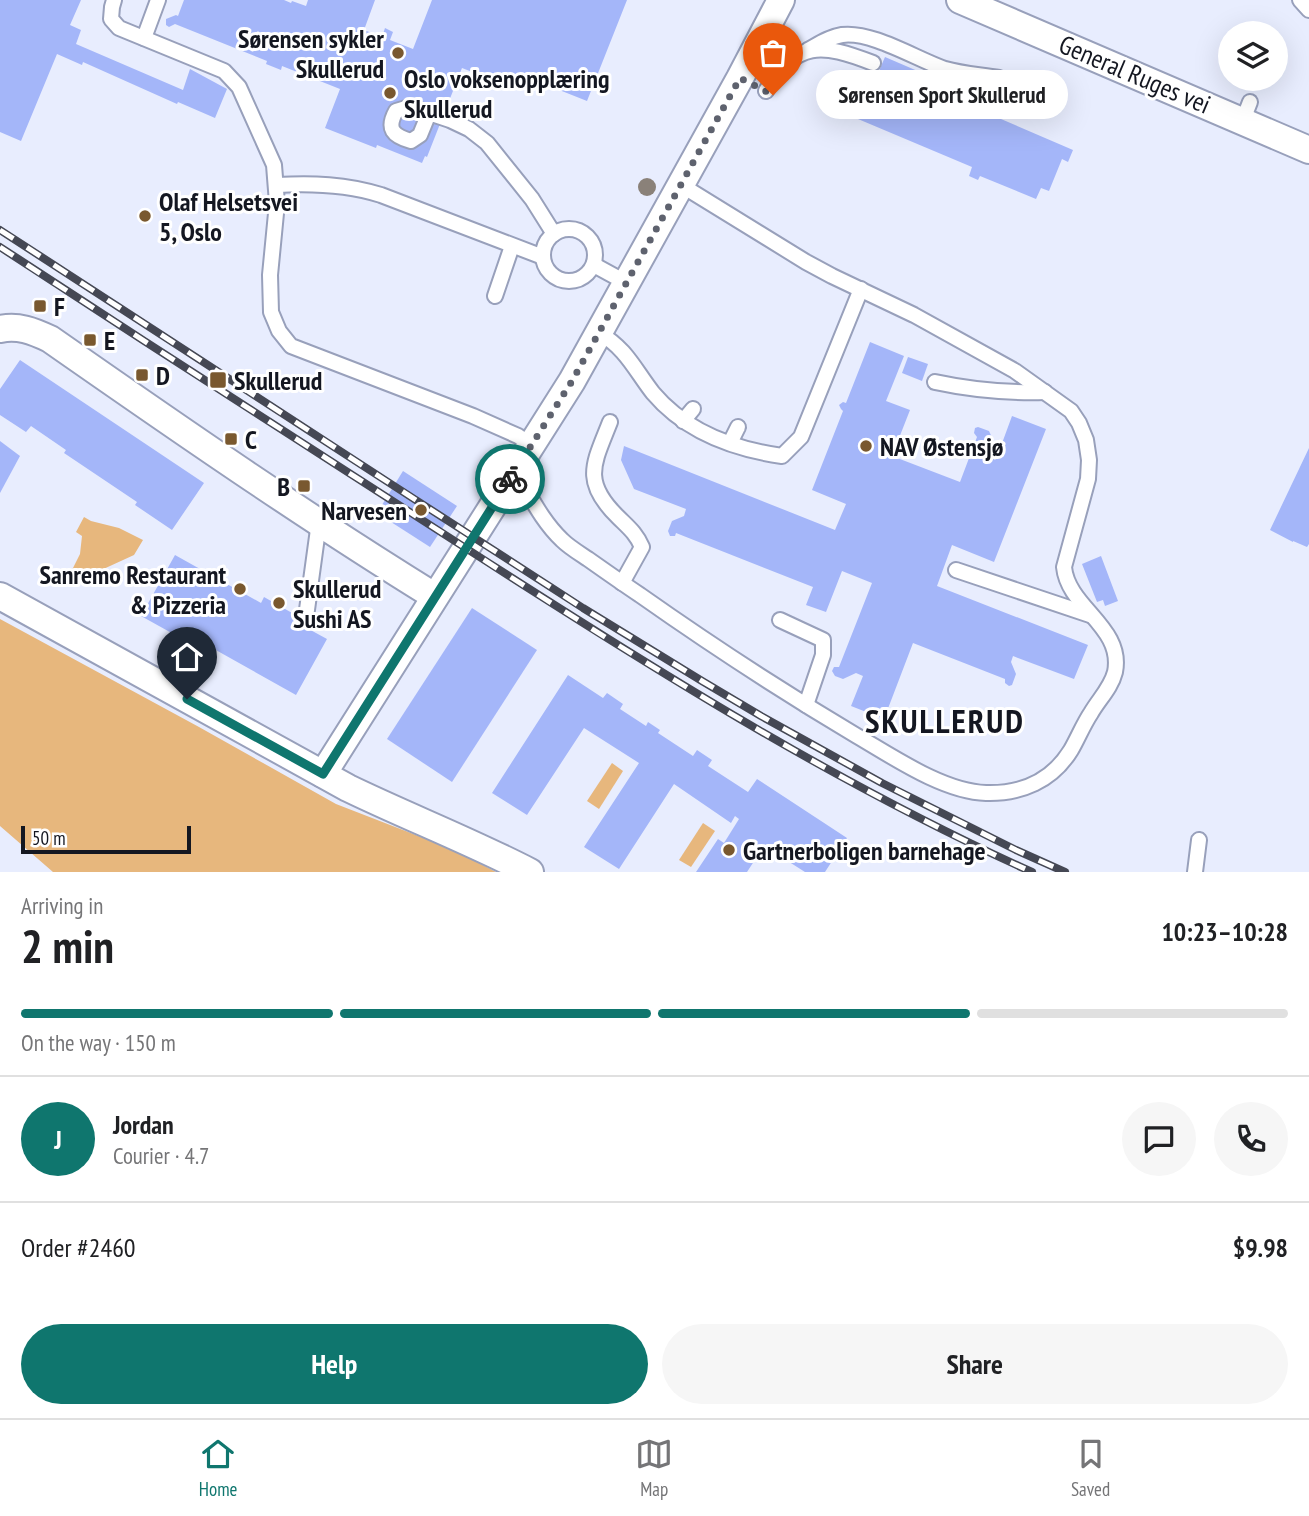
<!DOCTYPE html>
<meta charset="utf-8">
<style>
:root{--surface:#fff;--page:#f6f6f6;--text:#202124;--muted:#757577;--line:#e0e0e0;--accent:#0f766e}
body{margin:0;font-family:"PT Sans Narrow",sans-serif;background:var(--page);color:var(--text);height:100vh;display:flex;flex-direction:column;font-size:26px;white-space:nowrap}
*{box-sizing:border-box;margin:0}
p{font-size:23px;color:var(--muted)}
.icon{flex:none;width:38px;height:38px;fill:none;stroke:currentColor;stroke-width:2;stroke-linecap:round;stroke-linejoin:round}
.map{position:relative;height:872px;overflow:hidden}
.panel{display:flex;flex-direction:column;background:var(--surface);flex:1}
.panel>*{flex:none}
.tools{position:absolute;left:1218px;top:21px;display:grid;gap:14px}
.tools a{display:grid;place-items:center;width:70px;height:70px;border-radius:50%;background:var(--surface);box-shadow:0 7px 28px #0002;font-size:35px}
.scale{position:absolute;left:21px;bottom:18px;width:170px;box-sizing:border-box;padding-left:7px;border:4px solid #141721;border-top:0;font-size:19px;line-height:24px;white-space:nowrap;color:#141721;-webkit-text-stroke:5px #fff;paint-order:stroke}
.pin{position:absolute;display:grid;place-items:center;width:60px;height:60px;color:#fff;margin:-72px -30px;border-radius:50% 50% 50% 0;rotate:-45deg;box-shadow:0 0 7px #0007}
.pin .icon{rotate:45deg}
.courier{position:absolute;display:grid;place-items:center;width:70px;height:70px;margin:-35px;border:5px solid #0f766e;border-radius:50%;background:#fff;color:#222;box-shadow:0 2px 9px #0007}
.bubble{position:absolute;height:49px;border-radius:24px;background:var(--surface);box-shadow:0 7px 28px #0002;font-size:23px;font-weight:700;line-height:49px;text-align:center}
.head em{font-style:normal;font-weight:700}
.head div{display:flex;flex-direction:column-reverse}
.head{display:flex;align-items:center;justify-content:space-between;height:119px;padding:0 21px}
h1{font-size:46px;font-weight:700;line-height:52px}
.bar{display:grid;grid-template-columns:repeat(4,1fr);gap:10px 7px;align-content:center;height:84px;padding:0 21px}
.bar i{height:9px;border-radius:5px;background:var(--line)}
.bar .active{background:var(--accent)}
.bar p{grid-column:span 4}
.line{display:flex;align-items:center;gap:18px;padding:0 21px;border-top:2px solid var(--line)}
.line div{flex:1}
.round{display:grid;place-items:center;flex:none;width:74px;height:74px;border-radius:37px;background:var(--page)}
.primary-button{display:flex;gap:14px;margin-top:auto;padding:14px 21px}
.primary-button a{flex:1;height:80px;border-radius:42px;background:var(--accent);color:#fff;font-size:28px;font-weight:700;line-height:80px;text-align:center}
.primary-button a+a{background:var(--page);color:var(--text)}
.tabs{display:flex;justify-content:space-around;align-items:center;height:98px;border-top:2px solid var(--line);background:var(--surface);font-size:19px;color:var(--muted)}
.tabs a{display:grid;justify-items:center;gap:4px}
.tabs .active{color:var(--accent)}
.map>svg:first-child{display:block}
</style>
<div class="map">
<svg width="1309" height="872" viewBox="0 0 1309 872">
<rect width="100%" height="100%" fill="#e8edfe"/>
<g fill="#e7b77d">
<path d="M84,517L91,521L119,528L143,540L134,555L86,577L72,570L80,554L82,536L76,532Z"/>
<path d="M0,619L199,727L336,804L452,849L496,872H53L0,826Z"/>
<path d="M612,763L623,771L599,809L587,801Z"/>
<path d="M703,823L715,831L691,867L679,860Z"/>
</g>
<g fill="#a4b6f9">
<path d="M0,0H81L70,25L81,30L76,44L183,90L190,69L227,89L215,118L178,102L177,104L83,62L82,65L57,54L21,141L0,132Z"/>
<path d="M184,0H284L291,3L292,1L306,6L308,0H375L364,30L382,37L385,28L393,32L390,40L413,49L432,0H627L587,101L529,78L525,87L510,82L508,86L462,68L427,157L425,156L422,163L377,145L376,148L325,128L340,89L282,66L281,70L266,64L267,61L175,24L169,27L166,25V19L176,15L178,16Z"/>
<path d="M885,57L999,106L994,116L1073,150L1068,162L1062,159L1049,191L1041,188L1036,199L980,176L978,180L969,176L972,167L858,119Z"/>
<path d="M870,342L904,356L886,401L910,410L892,456L960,482L977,437L974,433L975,428L978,427L989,431L995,444L1001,446L1012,416L1046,429L994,562L952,545L937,586L1088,645L1074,679L1013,656L1011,662L1016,674L1012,685L1009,686L1005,683V679L913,643L884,719L851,706L863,676L856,673L843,679L835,676L832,671L834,667H839L872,583L842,571L826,612L806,605L813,587L676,533L675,536H670L668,531L672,521L684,516L686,509L634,489L621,460L624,446L835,530L846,504L812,490L843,411L841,409L839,405L843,402L846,403Z"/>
<path d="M908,357L928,364L922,381L902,373Z"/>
<path d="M20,360L204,483L172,530L135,505L137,502L64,453L66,450L31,426L26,432L0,415V389Z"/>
<path d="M0,441L20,456L0,493Z"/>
<path d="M1309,448V544L1307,547L1293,541V542L1270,530Z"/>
<path d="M403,471L457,506L430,547L377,513Z"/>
<path d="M175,555L261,603L264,597L308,622L305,627L327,639L296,695L189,635L186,641L141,616Z"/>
<path d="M1101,556L1118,601L1105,606L1103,600L1097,602L1082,564Z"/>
<path d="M472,608L537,650L452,782L387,739Z"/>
<path d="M568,675L603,698L607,693L623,704L620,709L646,726L648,722L660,730L658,733L693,756L697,750L712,760L708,766L748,792L757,779L847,838L825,872H805L764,846L747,872H696L718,839L724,843L739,819L735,816L731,823L674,784L619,869L584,847L639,763L584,728L527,815L492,793Z"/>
</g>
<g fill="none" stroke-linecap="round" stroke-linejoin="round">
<g stroke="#98a0bb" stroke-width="18">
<g id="lane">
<path d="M114,0L112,7L111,19L119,28L224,71L239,87L274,165L277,203L270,275L271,312L279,331L291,346L473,416L518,436L531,445"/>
<path d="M1300,0L1309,10"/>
<path d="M144,38L158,0"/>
<path d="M808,50C819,44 829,37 842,35C872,31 916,59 945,69C962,74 981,75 999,78"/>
<path d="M766,91C797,40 821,43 873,63"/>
<path d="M429,113L420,135L411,141C393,136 386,129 396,111L406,108L417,109L450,120L469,129L487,143L532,199L554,234"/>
<path d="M1243,120L1250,102"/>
<path d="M277,185C312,183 346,184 381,195L543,257"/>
<circle cx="569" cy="255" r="26"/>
<path d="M594,265L627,283"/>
<path d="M495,296L512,246"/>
<path d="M599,333C626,348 635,370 653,393C686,432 733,449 782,456L801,437L861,289"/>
<path d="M935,382C972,390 1008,393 1045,392"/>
<path d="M683,421L693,409"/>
<path d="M610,422C594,463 581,481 618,517C628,527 636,533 642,547L622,583"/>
<path d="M730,443L738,427"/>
<path d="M515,471C530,495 541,520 562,540C569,547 579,553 588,559C605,571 622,583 640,595C711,645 783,692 857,736C893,757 944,792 986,793C1021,794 1052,781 1071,750C1078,738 1083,725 1091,713C1099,699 1111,688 1115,672C1124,627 1068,608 1064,567L1088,479L1089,460L1086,440L1079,423L1071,411L1015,371L914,315L832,276L806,262L681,185"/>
<path d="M956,570L1090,615"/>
<path d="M306,617L319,522"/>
<path d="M780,620L823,640V655L806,705"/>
<path d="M1195,872L1199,840"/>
</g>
</g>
<g stroke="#98a0bb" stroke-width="30">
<g id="street">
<path d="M960,0L1309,150"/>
<path d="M0,329C18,325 33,331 50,339C176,427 303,515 434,596"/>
<path d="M0,596L348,788C408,817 470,841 530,872"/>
<path d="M323,774L572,381L740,78L781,0"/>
</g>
</g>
<use href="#lane" stroke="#fff" stroke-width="14"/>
<use href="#street" stroke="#fff" stroke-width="26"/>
<g stroke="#454854" stroke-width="8">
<g id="rail">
<path d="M0,230L391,484L583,608L702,681L761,716L882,783L1016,850L1065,872"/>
<path d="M0,247C154,348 309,447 464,547C647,665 832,782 1032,872"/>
</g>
</g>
<use href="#rail" stroke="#fff" stroke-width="5" stroke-dasharray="16" stroke-linecap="butt"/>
</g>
<circle fill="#8a8179" cx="647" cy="187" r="9"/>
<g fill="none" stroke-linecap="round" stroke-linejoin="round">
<path stroke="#5e626e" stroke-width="7" stroke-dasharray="0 12.6" d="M510,479L572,381L740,78L773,95"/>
<path stroke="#0f766e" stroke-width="9" d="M187,699L323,774L510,479"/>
</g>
<g fill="#79582f" stroke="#fff" stroke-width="2.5">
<circle cx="398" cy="53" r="7"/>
<circle cx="390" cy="93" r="7"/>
<circle cx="145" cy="216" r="7"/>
<rect x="33" y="299" width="14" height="14" rx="3.5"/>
<rect x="83" y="333" width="14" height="14" rx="3.5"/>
<rect x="135" y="368" width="14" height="14" rx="3.5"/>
<rect x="209" y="371" width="18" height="18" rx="3.5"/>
<rect x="224" y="432" width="14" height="14" rx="3.5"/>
<circle cx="866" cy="446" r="7"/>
<rect x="297" y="479" width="14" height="14" rx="3.5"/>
<circle cx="421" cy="510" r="7"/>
<circle cx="240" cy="589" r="7"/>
<circle cx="279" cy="603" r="7"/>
<circle cx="729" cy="850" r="7"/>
</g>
<g text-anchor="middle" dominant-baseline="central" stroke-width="6" stroke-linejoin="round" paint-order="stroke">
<g font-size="26" font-weight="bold" fill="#141721" stroke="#fff" text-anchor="start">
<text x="384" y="38" text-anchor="end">Sørensen sykler<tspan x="384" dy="30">Skullerud</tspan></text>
<text x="404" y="78">Oslo voksenopplæring<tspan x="404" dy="30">Skullerud</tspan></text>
<text x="159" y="201">Olaf Helsetsvei<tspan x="159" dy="30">5, Oslo</tspan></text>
<text x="54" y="306">F</text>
<text x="104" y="340">E</text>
<text x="156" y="375">D</text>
<text x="234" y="380">Skullerud</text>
<text x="245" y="439">C</text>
<text x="880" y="446">NAV Østensjø</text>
<text x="290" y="486" text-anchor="end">B</text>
<text x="407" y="510" text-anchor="end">Narvesen</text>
<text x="226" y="574" text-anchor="end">Sanremo Restaurant<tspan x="226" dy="30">&amp; Pizzeria</tspan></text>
<text x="293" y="588">Skullerud<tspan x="293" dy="30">Sushi AS</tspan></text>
<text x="743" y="850">Gartnerboligen barnehage</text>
</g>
<g font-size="26" fill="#141721" stroke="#fff">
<text transform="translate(1135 74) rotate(23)">General Ruges vei</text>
</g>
<g font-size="33" font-weight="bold" letter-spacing="2" fill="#141721" stroke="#fff">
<text x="945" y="720">SKULLERUD</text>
</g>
</g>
</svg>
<div class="tools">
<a><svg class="icon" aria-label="layers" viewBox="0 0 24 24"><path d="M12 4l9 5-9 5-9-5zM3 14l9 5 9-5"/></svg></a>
</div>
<div class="scale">50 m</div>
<div class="pin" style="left:773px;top:95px;background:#ea580c"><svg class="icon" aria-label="bag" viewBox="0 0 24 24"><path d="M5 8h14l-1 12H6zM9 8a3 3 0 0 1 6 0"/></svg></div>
<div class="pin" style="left:187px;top:699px;background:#1f2937"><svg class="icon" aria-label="home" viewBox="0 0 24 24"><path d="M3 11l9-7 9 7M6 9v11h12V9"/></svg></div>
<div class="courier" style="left:510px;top:479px"><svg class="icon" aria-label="bike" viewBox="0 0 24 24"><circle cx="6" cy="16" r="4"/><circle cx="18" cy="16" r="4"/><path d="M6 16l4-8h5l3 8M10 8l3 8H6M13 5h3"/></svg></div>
<div class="bubble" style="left:816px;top:70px;width:252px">Sørensen Sport Skullerud</div>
</div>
<section class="panel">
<div class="head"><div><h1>2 min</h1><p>Arriving in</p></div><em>10:23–10:28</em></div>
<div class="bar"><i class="active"></i><i class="active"></i><i class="active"></i><i></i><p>On the way · 150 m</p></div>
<div class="line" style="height:126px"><b class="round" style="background:var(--accent);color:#fff">J</b><div><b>Jordan</b><p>Courier · 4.7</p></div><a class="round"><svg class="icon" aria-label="chat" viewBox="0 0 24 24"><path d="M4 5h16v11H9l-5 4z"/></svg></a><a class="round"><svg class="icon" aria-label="phone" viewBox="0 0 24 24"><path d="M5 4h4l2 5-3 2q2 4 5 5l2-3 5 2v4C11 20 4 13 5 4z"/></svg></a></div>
<div class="line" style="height:91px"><div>Order #2460</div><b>$9.98</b></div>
<div class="primary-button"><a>Help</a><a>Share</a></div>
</section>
<nav class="tabs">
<a class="active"><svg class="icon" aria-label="home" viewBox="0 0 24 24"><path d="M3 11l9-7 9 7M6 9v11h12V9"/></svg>Home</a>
<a><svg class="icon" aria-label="map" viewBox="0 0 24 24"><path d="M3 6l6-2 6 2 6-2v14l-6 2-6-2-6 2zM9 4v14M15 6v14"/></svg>Map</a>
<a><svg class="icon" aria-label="saved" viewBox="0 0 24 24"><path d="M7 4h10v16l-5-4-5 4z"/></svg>Saved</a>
</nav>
